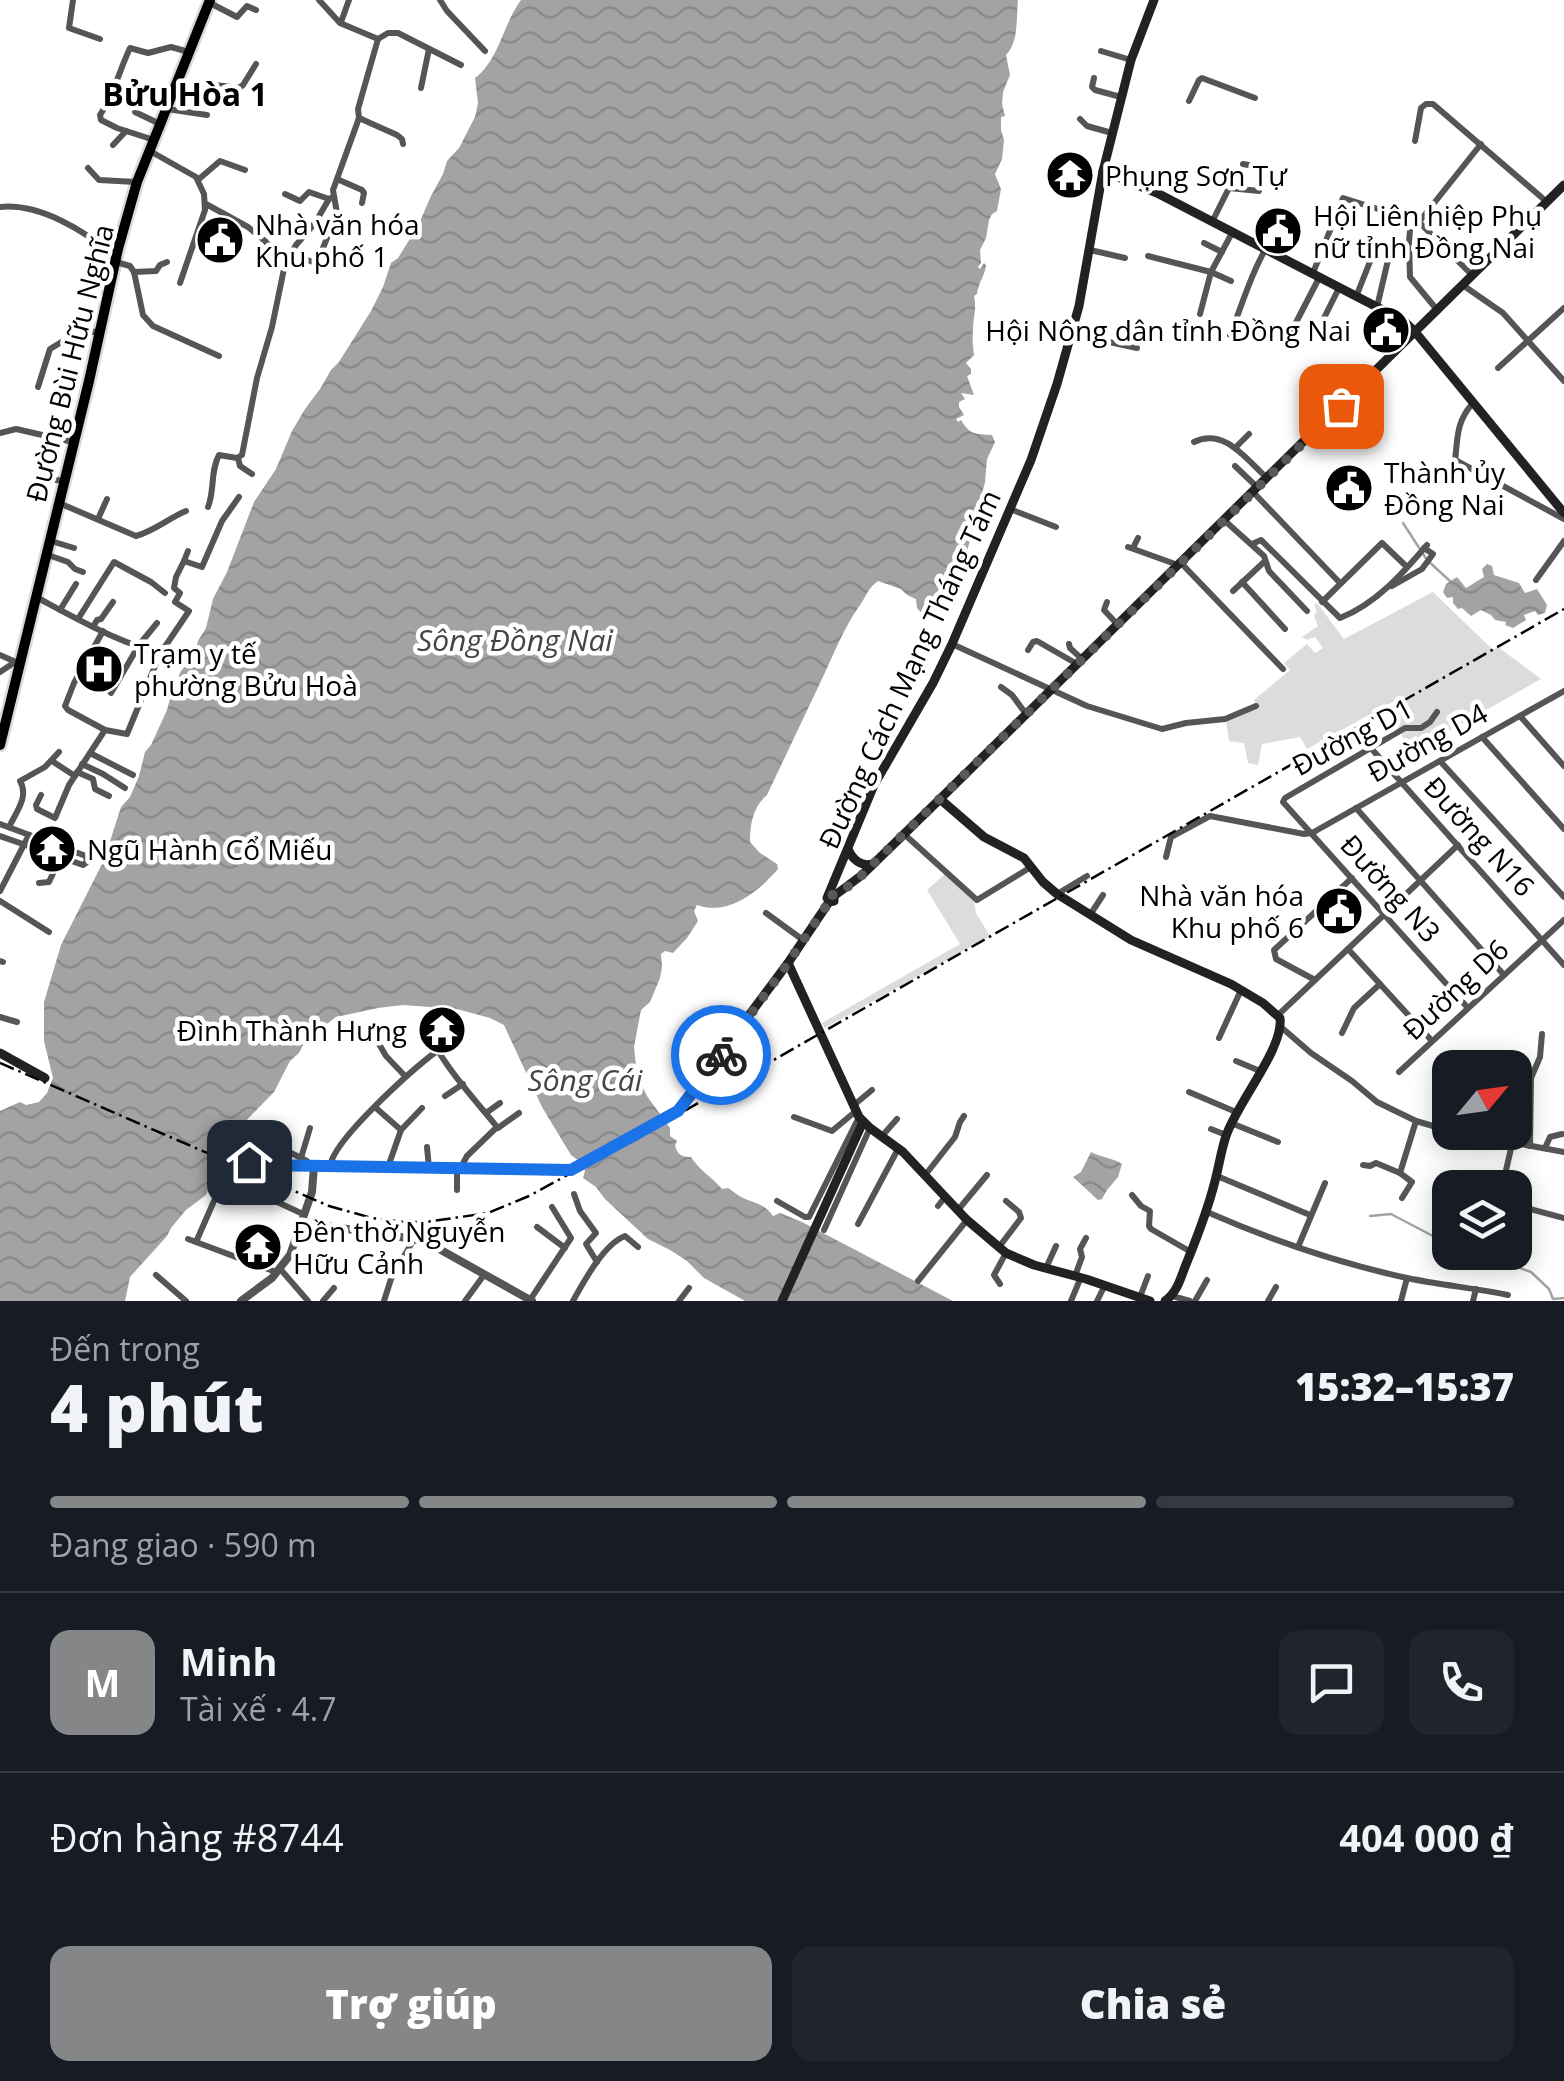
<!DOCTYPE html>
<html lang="vi">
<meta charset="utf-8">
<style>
:root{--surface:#171b24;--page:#20242c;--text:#f1f3f6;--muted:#9ea1a6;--line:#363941;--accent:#858687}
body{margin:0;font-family:"Open Sans",sans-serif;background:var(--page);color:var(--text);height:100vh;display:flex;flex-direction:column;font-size:38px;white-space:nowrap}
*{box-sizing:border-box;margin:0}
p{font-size:32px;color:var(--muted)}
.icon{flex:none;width:55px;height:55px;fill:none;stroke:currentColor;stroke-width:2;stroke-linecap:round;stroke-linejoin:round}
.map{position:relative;height:1301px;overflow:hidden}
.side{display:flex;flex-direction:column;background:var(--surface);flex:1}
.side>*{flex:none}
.needle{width:65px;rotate:61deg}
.controls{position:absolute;left:1432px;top:1050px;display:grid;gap:20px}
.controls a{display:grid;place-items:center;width:100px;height:100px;border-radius:20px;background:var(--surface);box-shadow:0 5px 25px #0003;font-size:50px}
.pin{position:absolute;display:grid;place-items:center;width:85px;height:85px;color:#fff;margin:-42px;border-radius:20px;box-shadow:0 5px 15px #0006}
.courier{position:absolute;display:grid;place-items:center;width:100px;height:100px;margin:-50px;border:8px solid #1a73e8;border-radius:50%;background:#fff;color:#222;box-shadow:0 2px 12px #0007}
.summary em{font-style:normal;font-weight:800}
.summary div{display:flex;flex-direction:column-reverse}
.summary{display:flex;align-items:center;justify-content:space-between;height:170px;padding:0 50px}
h1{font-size:65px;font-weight:800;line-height:75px}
.bar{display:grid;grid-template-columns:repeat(4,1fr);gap:15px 10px;align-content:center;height:120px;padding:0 50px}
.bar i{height:12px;border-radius:8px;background:var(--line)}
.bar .active{background:var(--accent)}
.bar p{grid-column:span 4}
.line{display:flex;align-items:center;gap:25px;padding:0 50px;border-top:2px solid var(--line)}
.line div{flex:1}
.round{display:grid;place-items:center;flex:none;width:105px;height:105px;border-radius:20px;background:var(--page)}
.button{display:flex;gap:20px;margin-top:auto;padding:20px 50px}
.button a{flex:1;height:115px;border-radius:20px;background:var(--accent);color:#fff;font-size:40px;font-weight:800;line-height:115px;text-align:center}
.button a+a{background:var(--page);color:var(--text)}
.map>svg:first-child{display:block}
</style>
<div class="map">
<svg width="1564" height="1301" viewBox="0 0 1564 1301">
<defs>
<pattern id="water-waves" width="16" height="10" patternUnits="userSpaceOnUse" patternTransform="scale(2.5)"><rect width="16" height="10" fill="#a3a3a3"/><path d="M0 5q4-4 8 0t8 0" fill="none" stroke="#8b8b8b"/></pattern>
</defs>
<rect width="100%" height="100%" fill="#fff"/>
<g fill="#dcdcdc">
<path d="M1433,592L1493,650L1498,647L1541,679L1412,752L1387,710L1398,704L1396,700L1307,749L1300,737L1262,744L1258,765L1248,763L1244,743L1229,741L1226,721L1255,704L1254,700L1290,670L1284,663L1307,644L1315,653L1323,648L1315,637L1307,640L1302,637L1318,626L1314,616L1317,611L1314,605L1317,603L1344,639Z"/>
<path d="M945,874L974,901L976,913L990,936L825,1028L822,1023L960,944L927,890Z"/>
</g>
<g fill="url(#water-waves)">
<path d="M521,0H1018C1016,19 1019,42 1006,55L1010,75L1003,92L1002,104L1005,116L1001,117V130L1004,140L1002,159L995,174L1001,189L997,211L992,214L989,220L986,238L980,250L981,263L978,267L980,269L984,263L986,265C985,276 978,283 977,294L974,296C977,309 973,317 973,330C972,338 973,347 974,355L966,363L971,369V374L967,376L974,395L961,393L965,399L959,402V407L964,415L956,419L958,422L961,420C970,435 975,434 992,435L995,442L987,459L985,482L963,567L949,589L945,602L933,617L923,615L917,608L916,599L907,595L901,589L878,581C868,588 867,595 860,605C843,629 834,654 821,681C803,719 785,757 767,795C753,807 750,824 750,842L760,853L777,864L778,869C757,893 728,916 697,905L694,911L698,921L687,938L673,953L665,951L661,954L662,967L660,978L650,1002L641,1010L634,1047L637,1076L647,1096L670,1128V1136L677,1141L675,1146C678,1155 682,1157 691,1157C699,1170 712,1177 722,1189L728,1188C734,1192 741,1198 748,1200C759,1204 766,1206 773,1216L780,1213L802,1222L953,1301H745L704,1278L687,1261L670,1250L648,1239L605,1199L596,1187L583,1178L585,1171L582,1163L571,1155L542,1107L504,1025L490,1018L457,1009L403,1005L378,1008L336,1017L305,1041L299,1053L290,1061L274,1092L235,1132L218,1160L212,1164L211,1170L213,1180L206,1195L186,1210L171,1228L167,1236L130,1277L125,1301H0V1111L20,1102L26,1105L39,1102L47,1093L53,1078L44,1041V1002L61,945L104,860L121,807L130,797L139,776L145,752L151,745L167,710L172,691L181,671L194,656L198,641L206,628L213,599L227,572L254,502L276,469L292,431L305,409L320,389L331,370L339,362L371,311L383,287L391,263L398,258L418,226L431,196L443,174L447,161L459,148L475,117L478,103L475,78C499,60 503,24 521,0Z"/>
<path d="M1487,564L1492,566L1494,575L1519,583L1525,593L1537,589L1547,605L1545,613L1538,615L1535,611L1524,615L1526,620L1513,628L1505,625L1506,622L1495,620L1491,615L1481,610L1471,616L1462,608L1458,609L1453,603V597L1447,598L1443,592L1446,584L1457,577L1466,588L1484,577L1482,569Z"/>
<path d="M1091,1152C1102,1158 1114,1158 1122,1164L1118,1177L1107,1190L1102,1199L1098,1200L1073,1177L1081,1172Z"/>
</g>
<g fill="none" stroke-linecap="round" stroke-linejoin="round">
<g stroke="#a3a3a3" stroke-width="2.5">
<path d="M1403,523L1427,560L1450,581"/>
<path d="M1370,1216L1391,1214L1450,1245"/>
<path d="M1466,1252L1498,1266L1511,1265L1531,1272L1549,1289L1553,1299L1564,1298"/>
</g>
<g stroke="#dbdbdb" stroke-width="15">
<path id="primary" d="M0,745L89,381L118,249L137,182L210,0"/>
</g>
<g stroke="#555" stroke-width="6">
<path d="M73,0L69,28L100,39"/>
<path d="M440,0L447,11L485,51"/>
<path d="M210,3L237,17L247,6L256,10"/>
<path d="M341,22L349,0"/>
<path d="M378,39L388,33H398L461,65"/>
<path d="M1101,51L1131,60"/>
<path d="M1094,78L1092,87L1095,90L1121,97"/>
<path d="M176,87L197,94L207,84L239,88L243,85L256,64"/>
<path d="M421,88L429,49"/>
<path d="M138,92L135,112L160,124"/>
<path d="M1189,101L1199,80L1202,78L1255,98"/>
<path d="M167,109L207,115"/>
<path d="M359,118L397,135L402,139L403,144"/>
<path d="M1080,119L1087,126L1112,133"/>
<path d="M154,140L117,128L101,120L100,115C113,96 120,69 130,48L148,53L171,47L189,52"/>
<path d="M1415,141L1421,108L1426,104H1433L1547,202"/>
<path d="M113,145L126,131"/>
<path d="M150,151L196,177L204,194L205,210L180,283"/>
<path d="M88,168L99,180L136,182"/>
<path d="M199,179L220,161L245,170"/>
<path d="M337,179L362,190L364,193L362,203"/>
<path d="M285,194L300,201L309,192L329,199"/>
<path d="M206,204L248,227L265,241L285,264"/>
<path d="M0,207C40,203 85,231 116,257"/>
<path d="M1411,219L1409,242L1410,277L1438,311"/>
<path d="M1212,222L1229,188L1259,191L1265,168L1243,164"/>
<path d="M1419,222L1481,144"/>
<path d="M1204,243L1222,252"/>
<path d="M1090,250L1125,258"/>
<path d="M291,254L313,262L316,261L319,258L337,213L333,190L359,118L358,109L378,39L340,23L319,0"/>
<path d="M1148,256L1211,272L1231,281"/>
<path d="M116,262L130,266L134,272L143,315L153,326L219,356"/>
<path d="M134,272L156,271L160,265L167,262"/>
<path d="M1313,273L1343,198L1419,222L1473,276"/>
<path d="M1464,286L1503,313L1564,381"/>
<path d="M1356,297L1371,259"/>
<path d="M1377,307L1388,260"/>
<path d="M1200,314L1211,272L1232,233"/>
<path d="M1321,324L1339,288"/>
<path d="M1274,330L1288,338L1319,278"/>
<path d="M1072,334L1137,348"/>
<path d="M1230,335C1242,306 1249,278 1265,250"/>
<path d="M1498,368L1564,308"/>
<path d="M38,387L50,349L73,335L99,331"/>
<path d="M0,433L16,429L73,442"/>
<path d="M1194,442C1224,427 1246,459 1266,477"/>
<path d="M1235,448L1249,434"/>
<path d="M238,458L240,466L252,474"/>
<path d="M1457,461L1564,519"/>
<path d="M1235,466L1258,488"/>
<path d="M38,477L63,481"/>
<path d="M1449,483C1462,454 1449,429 1473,403"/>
<path d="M1253,492L1340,583"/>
<path d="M59,503L136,536C154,531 169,518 186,511"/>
<path d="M208,507C215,489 210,472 219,455L237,458L242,455L257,378L272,327L285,264L296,245L315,223L329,199L333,197"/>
<path d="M1010,509L1056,527"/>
<path d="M98,519L107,499"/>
<path d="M1224,520L1264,556L1269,571L1307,611"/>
<path d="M51,541L74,548"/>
<path d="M1252,544L1261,540L1340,618C1376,604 1403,573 1427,545"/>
<path d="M1128,547L1178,565"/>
<path d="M1133,548L1138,538"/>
<path d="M48,555L68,562L75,569L83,572"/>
<path d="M184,561L188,551"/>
<path d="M1180,562L1283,669"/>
<path d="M1536,580L1564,541"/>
<path d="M1242,582L1285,629"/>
<path d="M1392,586L1422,569L1433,554L1424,548"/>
<path d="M1233,591L1264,562"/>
<path d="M36,597C79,620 124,646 172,656"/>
<path d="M1107,602L1104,610L1117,624"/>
<path d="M1322,602L1382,543L1407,567"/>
<path d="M60,610L76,584"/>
<path d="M78,619L114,562L151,582L165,593"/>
<path d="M93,627L97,620L101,619L113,602"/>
<path d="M103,631L74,683L65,706L68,710L105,730L127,734L160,654L189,611L175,602L180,593L174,588L176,577L184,561L202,567L222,521L239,497"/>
<path d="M952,644L1087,706L1162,729L1186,723L1225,719L1256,706"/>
<path d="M1069,644L1070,648L1082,659"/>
<path d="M1028,650L1033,642L1037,641L1077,664"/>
<path d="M0,655L18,663"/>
<path d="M0,672L15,662"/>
<path d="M1001,687L1012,695L1026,714"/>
<path d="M111,693L139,645L157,623"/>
<path d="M1437,712L1430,722L1421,728H1405L1285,798L1283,802L1468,1008"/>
<path d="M1520,716L1564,766"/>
<path d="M1361,737L1564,965"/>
<path d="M1482,737L1564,829"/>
<path d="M90,753L133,775"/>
<path d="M52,761L75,776"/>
<path d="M1440,761L1564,897"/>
<path d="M82,764L103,774L125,788"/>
<path d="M77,772L93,779L95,789L109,796"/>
<path d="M41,795L36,805L37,809L55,818L69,785L105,730"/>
<path d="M1356,808L1504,975"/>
<path d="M0,824L86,856L87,862L83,865L0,836"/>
<path d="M9,827C17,811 29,796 20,781L45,767L59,752"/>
<path d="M904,834L977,900L1031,867"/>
<path d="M1166,857L1171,837L1210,816L1304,834L1312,833L1564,691"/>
<path d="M39,883L49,882L60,858"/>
<path d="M0,891L29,835"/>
<path d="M1057,894L1087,876"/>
<path d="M0,901L49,932"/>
<path d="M766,913L803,940"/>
<path d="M1090,915L1103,895"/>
<path d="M1348,949L1432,1041"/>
<path d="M0,961L3,962"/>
<path d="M1315,980L1276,959L1274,950L1352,878"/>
<path d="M1278,1015L1458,845"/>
<path d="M0,1017L17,1022"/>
<path d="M425,1019C432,1055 474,1098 497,1127L467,1156L460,1169"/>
<path d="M1281,1027L1311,1053L1352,1081L1377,1102L1416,1121L1450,1131"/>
<path d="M738,1032L758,1043"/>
<path d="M1342,1033L1354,1008L1380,984"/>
<path d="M1219,1038L1241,990"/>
<path d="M379,1044L386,1056L405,1076"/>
<path d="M1236,1061L1260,1071"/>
<path d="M1399,1072L1564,920"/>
<path d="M1189,1092L1236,1112"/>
<path d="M445,1096L463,1084"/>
<path d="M854,1105L872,1090"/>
<path d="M376,1108L401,1130"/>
<path d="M486,1113L500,1103"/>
<path d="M794,1117L832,1131L856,1111"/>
<path d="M1231,1123L1278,1142"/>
<path d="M498,1128L519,1113"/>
<path d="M1211,1129L1226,1135"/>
<path d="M1456,1132L1564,1152"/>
<path d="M882,1136L897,1119"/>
<path d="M1530,1146L1531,1078L1540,1057L1542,1034"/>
<path d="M427,1147L429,1168"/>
<path d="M1545,1148L1550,1137L1562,1134"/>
<path d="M283,1149L307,1161L310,1166"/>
<path d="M301,1158L310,1128"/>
<path d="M1363,1165L1370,1166L1376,1163L1400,1173L1416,1121"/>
<path d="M330,1166C334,1139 413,1069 437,1051"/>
<path d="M388,1167L401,1130L422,1108"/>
<path d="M1400,1173L1412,1182L1402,1198"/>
<path d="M926,1174L955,1137L960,1122L964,1116"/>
<path d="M1217,1176L1310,1215"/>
<path d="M1502,1188L1512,1144"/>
<path d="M457,1190V1169"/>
<path d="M574,1194L580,1211L596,1233L586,1244L597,1262"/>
<path d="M1132,1195L1141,1206L1150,1211L1149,1226L1151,1229L1191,1252"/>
<path d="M777,1201L805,1217H809L859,1117"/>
<path d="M1515,1205L1564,1218"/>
<path d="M938,1206L945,1197"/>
<path d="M958,1210L987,1175"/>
<path d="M1207,1212C1271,1240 1338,1263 1407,1278C1440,1285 1474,1288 1508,1295"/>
<path d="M858,1224L898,1149"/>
<path d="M537,1227L565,1248"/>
<path d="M824,1230L870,1128"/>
<path d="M188,1239L276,1272"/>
<path d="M196,1242L221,1185L226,1181H232L303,1214"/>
<path d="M999,1247L1021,1218L1019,1212L1006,1201"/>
<path d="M1298,1247L1325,1183"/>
<path d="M1046,1268L1056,1246"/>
<path d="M282,1271L308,1301"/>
<path d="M156,1275L186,1301"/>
<path d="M1075,1276L1082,1257L1080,1249L1086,1238"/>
<path d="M918,1281L967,1220"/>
<path d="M1000,1284L994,1275L1006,1253"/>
<path d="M1172,1296L1190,1301"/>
<path d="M1140,1297L1148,1276"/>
<path d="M530,1300L571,1238L552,1207"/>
<path d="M323,1301L334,1288"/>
<path d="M384,1301L391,1279L414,1239"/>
<path d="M465,1301L484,1275"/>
<path d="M573,1301C584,1281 604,1244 625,1236L638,1247"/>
<path d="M679,1301L689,1288"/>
<path d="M1071,1301L1081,1277"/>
<path d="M1097,1301L1105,1285"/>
<path d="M1195,1301L1207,1280"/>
<path d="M1268,1301L1276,1287"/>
<path d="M1401,1301L1407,1278"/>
<path d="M1473,1301L1476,1289"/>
</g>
<g stroke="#555" stroke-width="8">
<path d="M300,1222L414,1239L432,1245L532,1301"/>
<path d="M241,1301L272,1278L290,1255L312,1192L314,1166"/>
</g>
<g stroke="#222" stroke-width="9">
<path d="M1103,171L1157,193L1404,321L1416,333L1564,513"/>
<path d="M940,799L984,837L1024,858L1043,882L1057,894L1131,940L1231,984L1263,1003L1280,1018C1284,1048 1237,1103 1226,1136C1221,1151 1219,1166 1215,1181C1208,1209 1198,1235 1187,1262C1181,1276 1178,1292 1165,1301"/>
<path d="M848,849C852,859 861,867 872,864"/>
<path d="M827,898L874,785L933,683L952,644L1031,460L1057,384L1079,306L1103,171L1131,60L1154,0"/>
<path d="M788,963L859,1117L870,1128L903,1152L967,1220L1006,1253L1034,1265L1086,1279L1150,1301"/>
<path d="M0,1053L45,1078"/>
<path d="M230,1160L255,1165L566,1171L577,1167L679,1109L788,963L829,902L834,901V896L862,875L940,799L1564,185"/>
<path d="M782,1301L863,1122"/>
</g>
<use href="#primary" stroke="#000" stroke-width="10"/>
<path stroke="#000" stroke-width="2.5" stroke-dasharray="15 5 2.5 5" stroke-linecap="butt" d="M0,1063L329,1206L372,1218L403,1222H426L488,1213L529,1196L679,1114L1564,609"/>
</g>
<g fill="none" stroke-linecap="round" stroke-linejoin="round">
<path stroke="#595959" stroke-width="10" stroke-dasharray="0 18" d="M721,1055L788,963L829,902L828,896L840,893L862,875L1341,406"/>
<path stroke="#1a73e8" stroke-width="12" d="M249,1162L264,1165L571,1170L678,1111L721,1055"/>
</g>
<defs>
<g id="temple-disc" transform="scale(2.5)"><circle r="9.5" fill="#000" stroke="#fff"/><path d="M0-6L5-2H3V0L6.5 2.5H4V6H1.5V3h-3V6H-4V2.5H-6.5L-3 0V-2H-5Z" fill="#fff"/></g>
<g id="civic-disc" transform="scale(2.5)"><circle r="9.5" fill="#000" stroke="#fff"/><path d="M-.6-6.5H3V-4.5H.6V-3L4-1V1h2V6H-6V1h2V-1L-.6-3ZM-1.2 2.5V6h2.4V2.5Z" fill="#fff"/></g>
<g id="hospital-disc" transform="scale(2.5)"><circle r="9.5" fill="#000" stroke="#fff"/><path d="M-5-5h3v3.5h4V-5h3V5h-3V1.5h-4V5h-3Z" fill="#fff"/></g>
</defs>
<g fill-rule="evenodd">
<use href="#temple-disc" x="1070" y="175"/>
<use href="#civic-disc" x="1278" y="231"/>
<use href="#civic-disc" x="220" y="240"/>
<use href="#civic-disc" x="1386" y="330"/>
<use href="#civic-disc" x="1349" y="488"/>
<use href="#hospital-disc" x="99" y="669"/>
<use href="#temple-disc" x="52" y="849"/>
<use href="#civic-disc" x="1339" y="911"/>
<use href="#temple-disc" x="442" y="1030"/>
<use href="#temple-disc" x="258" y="1247"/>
</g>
<g text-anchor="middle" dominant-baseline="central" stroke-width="9" stroke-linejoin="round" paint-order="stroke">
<g font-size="28" fill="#000" stroke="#fff" text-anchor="start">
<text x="1105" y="175">Phụng Sơn Tự</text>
<text x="1313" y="215">Hội Liên hiệp Phụ<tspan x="1313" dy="32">nữ tỉnh Đồng Nai</tspan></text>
<text x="255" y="224">Nhà văn hóa<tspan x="255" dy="32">Khu phố 1</tspan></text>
<text x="1351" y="330" text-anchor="end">Hội Nông dân tỉnh Đồng Nai</text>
<text x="1384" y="472">Thành ủy<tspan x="1384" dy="32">Đồng Nai</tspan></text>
<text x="134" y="653">Trạm y tế<tspan x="134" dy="32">phường Bửu Hoà</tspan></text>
<text x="87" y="849">Ngũ Hành Cổ Miếu</text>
<text x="1304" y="895" text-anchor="end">Nhà văn hóa<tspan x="1304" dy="32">Khu phố 6</tspan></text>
<text x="407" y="1030" text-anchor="end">Đình Thành Hưng</text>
<text x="293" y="1231">Đền thờ Nguyễn<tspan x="293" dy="32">Hữu Cảnh</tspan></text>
</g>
<g font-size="28" fill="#000" stroke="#fff">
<text transform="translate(69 363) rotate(-76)">Đường Bùi Hữu Nghĩa</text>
<text transform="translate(909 669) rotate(-65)">Đường Cách Mạng Tháng Tám</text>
<text transform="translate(1352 736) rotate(-28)">Đường D1</text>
<text transform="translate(1427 742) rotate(-29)">Đường D4</text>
<text transform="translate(1480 836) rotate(48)">Đường N16</text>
<text transform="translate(1391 888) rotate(48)">Đường N3</text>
<text transform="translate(1455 989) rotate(-43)">Đường D6</text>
</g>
<g font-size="30" font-style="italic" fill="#444" stroke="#fff">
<text x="515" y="639">Sông Đồng Nai</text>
<text x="585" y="1079">Sông Cái</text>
</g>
<g font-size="32" font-weight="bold" fill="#000" stroke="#fff">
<text x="185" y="93">Bửu Hòa 1</text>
</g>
</g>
</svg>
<div class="controls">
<a><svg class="needle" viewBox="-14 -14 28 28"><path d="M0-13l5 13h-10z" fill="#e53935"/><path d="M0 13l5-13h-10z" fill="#9ea1a6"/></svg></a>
<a><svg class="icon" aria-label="layers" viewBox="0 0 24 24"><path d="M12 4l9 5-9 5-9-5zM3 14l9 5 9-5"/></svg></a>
</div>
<div class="pin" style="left:1341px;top:406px;background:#ea580c"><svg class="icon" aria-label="bag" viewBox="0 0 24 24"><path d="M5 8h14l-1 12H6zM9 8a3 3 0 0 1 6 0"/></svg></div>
<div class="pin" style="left:249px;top:1162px;background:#1f2937"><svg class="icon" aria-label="home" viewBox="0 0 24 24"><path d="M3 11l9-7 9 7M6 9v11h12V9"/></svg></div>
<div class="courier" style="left:721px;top:1055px"><svg class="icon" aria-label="bike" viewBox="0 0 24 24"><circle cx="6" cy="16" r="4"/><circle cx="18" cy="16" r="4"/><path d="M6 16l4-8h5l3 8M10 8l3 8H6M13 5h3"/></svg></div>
</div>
<section class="side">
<div class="summary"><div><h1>4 phút</h1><p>Đến trong</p></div><em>15:32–15:37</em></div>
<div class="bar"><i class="active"></i><i class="active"></i><i class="active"></i><i></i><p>Đang giao · 590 m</p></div>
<div class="line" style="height:180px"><b class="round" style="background:var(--accent);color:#fff">M</b><div><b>Minh</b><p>Tài xế · 4.7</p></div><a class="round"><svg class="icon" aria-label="chat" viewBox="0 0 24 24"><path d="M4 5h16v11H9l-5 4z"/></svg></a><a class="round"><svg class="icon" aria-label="phone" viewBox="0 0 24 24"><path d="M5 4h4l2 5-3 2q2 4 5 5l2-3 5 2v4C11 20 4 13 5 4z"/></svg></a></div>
<div class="line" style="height:130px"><div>Đơn hàng #8744</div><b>404 000 ₫</b></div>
<div class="button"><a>Trợ giúp</a><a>Chia sẻ</a></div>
</section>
